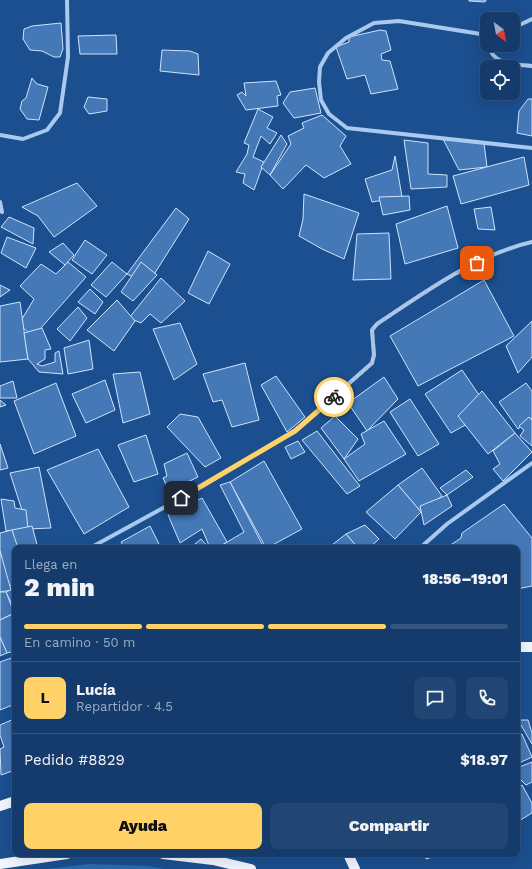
<!DOCTYPE html>
<html lang="es">
<meta charset="utf-8">
<style>
:root{--surface:#143b6b;--page:#214673;--text:#f1f3f6;--muted:#9dadc1;--line:#33557e;--accent:#ffd166}
body{margin:0;font-family:"Work Sans",sans-serif;background:var(--page);color:var(--text);height:100vh;display:flex;flex-direction:column;font-size:15px;white-space:nowrap}
*{box-sizing:border-box;margin:0}
p{font-size:13px;color:var(--muted)}
.icon{flex:none;width:22px;height:22px;fill:none;stroke:currentColor;stroke-width:2;stroke-linecap:round;stroke-linejoin:round}
.map{position:relative;flex:1;overflow:hidden}
.sheet{position:absolute;left:12px;top:545px;width:508px;height:312px;display:flex;flex-direction:column;background:var(--surface);border-radius:8px;box-shadow:0 4px 16px #0002,0 0 0 1px var(--line)}
.sheet>*{flex:none}
.needle{width:26px;rotate:148deg}
.fabs{position:absolute;left:480px;top:12px;display:grid;gap:8px}
.fabs a{display:grid;place-items:center;width:40px;height:40px;border-radius:8px;background:var(--surface);box-shadow:0 4px 16px #0002,0 0 0 1px var(--line);font-size:20px}
.pin{position:absolute;display:grid;place-items:center;width:34px;height:34px;color:#fff;margin:-17px;border-radius:8px;box-shadow:0 2px 6px #0006}
.courier{position:absolute;display:grid;place-items:center;width:40px;height:40px;margin:-20px;border:3px solid #ffd166;border-radius:50%;background:#fff;color:#222;box-shadow:0 1px 5px #0007}
.overview em{font-style:normal;font-weight:800}
.overview div{display:flex;flex-direction:column-reverse}
.overview{display:flex;align-items:center;justify-content:space-between;height:68px;padding:0 12px}
h1{font-size:26px;font-weight:800;line-height:30px}
.bar{display:grid;grid-template-columns:repeat(4,1fr);gap:6px 4px;align-content:center;height:48px;padding:0 12px}
.bar i{height:5px;border-radius:3px;background:var(--line)}
.bar .current{background:var(--accent)}
.bar p{grid-column:span 4}
.line{display:flex;align-items:center;gap:10px;padding:0 12px;border-top:1px solid var(--line)}
.line div{flex:1}
.round{display:grid;place-items:center;flex:none;width:42px;height:42px;border-radius:8px;background:var(--page)}
.cta{display:flex;gap:8px;margin-top:auto;padding:8px 12px}
.cta a{flex:1;height:46px;border-radius:8px;background:var(--accent);color:#111;font-size:16px;font-weight:800;line-height:46px;text-align:center}
.cta a+a{background:var(--page);color:var(--text)}
.map>svg:first-child{display:block}
</style>
<div class="map">
<svg width="532" height="869" viewBox="0 0 532 869">
<rect width="100%" height="100%" fill="#1b4f8f"/>
<path fill="#2e69ad" d="M89,864L148,866L164,869H47Z"/>
<g fill="#4478b7" stroke="#cfe3fa">
<path d="M469,0H486L485,2L469,1Z"/>
<path d="M61,23L63,49L60,57H54L42,51L30,50L23,39L24,29L32,26Z"/>
<path d="M380,30L386,31L391,50L381,54L382,60L390,61L398,89L371,94L365,75L347,79L336,47L349,42V37Z"/>
<path d="M116,35L117,54H80L78,36Z"/>
<path d="M162,50L190,51L198,54L199,75L160,71Z"/>
<path d="M32,78L37,84L48,87L39,120L27,119L20,109L22,101L26,98Z"/>
<path d="M276,81L281,95L277,96L278,106L246,110L237,95L242,92L246,96L244,83Z"/>
<path d="M315,88L321,113L294,118L283,103L290,92Z"/>
<path d="M88,97L107,99V111L89,114L84,107Z"/>
<path d="M528,99H532V136L517,133L519,111Z"/>
<path d="M258,109L273,117L267,128L277,133L270,144L261,136L253,157L264,162L254,190L243,183L245,174L236,172L247,154L249,145L244,143Z"/>
<path d="M322,115L346,136L340,146L351,164L324,178L306,165L283,189L270,175L291,144L288,136L304,128L302,123Z"/>
<path d="M281,135L287,144L270,175L261,167Z"/>
<path d="M443,139L484,143L487,167L459,170Z"/>
<path d="M404,140L428,143V174L447,175V187L411,189Z"/>
<path d="M395,156L402,197L372,202L365,179L392,170Z"/>
<path d="M524,157L529,185L461,204L453,176Z"/>
<path d="M77,183L97,206L54,237L38,216L22,207Z"/>
<path d="M304,194L359,213L344,259L322,249L299,236L303,219Z"/>
<path d="M409,196L410,210L383,215L379,197Z"/>
<path d="M447,206L458,248L405,264L396,224Z"/>
<path d="M491,207L495,230L478,229L474,209Z"/>
<path d="M176,208L189,219L148,284L127,274Z"/>
<path d="M9,217L34,228L33,244L1,227Z"/>
<path d="M389,233L391,279L353,280L357,234Z"/>
<path d="M7,237L36,248L26,268L1,253Z"/>
<path d="M85,240L107,255L92,274L72,260Z"/>
<path d="M63,243L74,255L65,265L49,252Z"/>
<path d="M208,251L230,264L209,304L188,293Z"/>
<path d="M68,262L86,277L33,337L19,324L34,299L20,286L41,264L56,274Z"/>
<path d="M112,262L127,274L106,297L91,285Z"/>
<path d="M141,262L157,275L133,301L121,292Z"/>
<path d="M161,278L185,301L161,323L150,314L141,323L129,318Z"/>
<path d="M484,280L514,336L418,386L390,336Z"/>
<path d="M0,285L10,290L0,297Z"/>
<path d="M90,289L103,302L95,314L78,302Z"/>
<path d="M117,300L135,321L114,351L87,330Z"/>
<path d="M20,302L28,359L0,362V306Z"/>
<path d="M78,307L87,318L70,341L57,329Z"/>
<path d="M532,321V357L518,373L506,346Z"/>
<path d="M180,323L197,364L174,380L153,329Z"/>
<path d="M42,328L51,349L45,350V359L37,364L42,366L55,362V353L59,351L63,374L39,372L28,359L24,333Z"/>
<path d="M89,340L93,369L68,374L64,348Z"/>
<path d="M245,363L259,420L232,427L222,400L213,402L203,374Z"/>
<path d="M462,370L490,411L451,433L425,394Z"/>
<path d="M140,372L150,414L123,423L113,374Z"/>
<path d="M276,376L305,417L287,432L261,385Z"/>
<path d="M384,377L398,399L367,431L348,403Z"/>
<path d="M105,380L115,410L86,423L72,394Z"/>
<path d="M13,381L17,398H0V386Z"/>
<path d="M56,383L76,436L34,454L14,401Z"/>
<path d="M526,383L532,391V418L518,429L499,402Z"/>
<path d="M482,391L515,433L488,454L458,416Z"/>
<path d="M410,399L439,444L418,456L390,412Z"/>
<path d="M0,400L6,405L0,407Z"/>
<path d="M180,414L198,417L221,458L205,467L167,427Z"/>
<path d="M335,416L358,439L344,459L321,428Z"/>
<path d="M529,417L532,420V446L520,436L524,430L519,426Z"/>
<path d="M384,421L406,454L359,481L344,459L365,444L361,434Z"/>
<path d="M317,431L360,486L347,494L302,440Z"/>
<path d="M515,433L532,452L503,481L493,469L500,464L493,451Z"/>
<path d="M146,435L158,474L134,482L118,445Z"/>
<path d="M298,441L305,452L291,459L285,447Z"/>
<path d="M0,444L8,468L0,470Z"/>
<path d="M98,449L129,507L84,534L47,470Z"/>
<path d="M187,453L198,477L169,491L163,478L167,476L164,464Z"/>
<path d="M264,461L302,529L267,548H266L230,482Z"/>
<path d="M39,467L51,528L28,529L10,473Z"/>
<path d="M422,468L442,496L421,512L398,485Z"/>
<path d="M466,470L473,477L447,495L440,488Z"/>
<path d="M230,482L264,548H249L248,546L217,548L244,532L220,485Z"/>
<path d="M398,485L421,512L395,539L366,512Z"/>
<path d="M447,495L452,506L424,525L420,506Z"/>
<path d="M202,498L227,542L217,548H210L202,529L180,543L168,515Z"/>
<path d="M1,499L14,501L15,508L26,510L28,529L6,531Z"/>
<path d="M504,504L532,538V586L517,589V548H446L461,538L462,533Z"/>
<path d="M365,525L379,539L369,548H358L346,534Z"/>
<path d="M32,526L38,548H16L12,530Z"/>
<path d="M150,526L161,548H125L121,542Z"/>
<path d="M12,530L18,548H15V584L8,586L0,551V533Z"/>
<path d="M346,534L358,548H328Z"/>
<path d="M201,539L209,548H190Z"/>
<path d="M0,551L11,590L0,592Z"/>
<path d="M15,588V611L6,592Z"/>
<path d="M0,592H6L14,613L0,620Z"/>
<path d="M15,613V651L7,653L0,637V620Z"/>
<path d="M0,637L7,653L0,656Z"/>
<path d="M14,657L15,704L0,710V662Z"/>
<path d="M14,719L15,770L1,775L0,749L4,747L0,735V725Z"/>
<path d="M518,720H528L532,733V744Z"/>
<path d="M522,734L532,757L517,764V737Z"/>
<path d="M532,762V782L526,785L517,776V768Z"/>
<path d="M522,785L532,803V813L517,822V788Z"/>
<path d="M424,854H442L426,859Z"/>
</g>
<g fill="none" stroke-linecap="round" stroke-linejoin="round">
<g stroke="#a9c9ee" stroke-width="4">
<path d="M513,28L532,19"/>
<path d="M487,35L399,21L374,23L346,38L328,53L320,67L319,82L321,100L329,114L347,128L532,148"/>
<path d="M488,45C494,66 514,64 532,66"/>
<path d="M0,135L23,139L47,130L60,113L68,57L67,0"/>
<path d="M0,202L2,212"/>
<path d="M90,548L194,491L295,431L372,363L374,355L372,330L377,324C424,293 475,255 532,242"/>
<path d="M420,548L447,524L532,463"/>
</g>
<g stroke="#f0f6ff" stroke-width="10">
<path d="M517,647H532"/>
<path d="M0,806L15,801"/>
<path d="M163,854L213,860L251,869"/>
<path d="M348,854L355,869"/>
<path d="M0,864L67,854"/>
</g>
</g>
<g fill="none" stroke-linecap="round" stroke-linejoin="round">
<path stroke="#afc1d8" stroke-width="4" stroke-dasharray="0 7.2" d="M334,397L372,363L374,355L372,330L377,324C409,303 442,279 477,263"/>
<path stroke="#ffd166" stroke-width="5" d="M181,498L295,431L334,397"/>
</g>
</svg>
<div class="fabs">
<a><svg class="needle" viewBox="-14 -14 28 28"><path d="M0-13l5 13h-10z" fill="#e53935"/><path d="M0 13l5-13h-10z" fill="#9dadc1"/></svg></a>
<a><svg class="icon" aria-label="locate" viewBox="0 0 24 24"><circle cx="12" cy="12" r="6"/><path d="M12 2v4M12 18v4M2 12h4M18 12h4"/></svg></a>
</div>
<div class="pin" style="left:477px;top:263px;background:#ea580c"><svg class="icon" aria-label="bag" viewBox="0 0 24 24"><path d="M5 8h14l-1 12H6zM9 8a3 3 0 0 1 6 0"/></svg></div>
<div class="pin" style="left:181px;top:498px;background:#1f2937"><svg class="icon" aria-label="home" viewBox="0 0 24 24"><path d="M3 11l9-7 9 7M6 9v11h12V9"/></svg></div>
<div class="courier" style="left:334px;top:397px"><svg class="icon" aria-label="bike" viewBox="0 0 24 24"><circle cx="6" cy="16" r="4"/><circle cx="18" cy="16" r="4"/><path d="M6 16l4-8h5l3 8M10 8l3 8H6M13 5h3"/></svg></div>
<section class="sheet">
<div class="overview"><div><h1>2 min</h1><p>Llega en</p></div><em>18:56–19:01</em></div>
<div class="bar"><i class="current"></i><i class="current"></i><i class="current"></i><i></i><p>En camino · 50 m</p></div>
<div class="line" style="height:72px"><b class="round" style="background:var(--accent);color:#111">L</b><div><b>Lucía</b><p>Repartidor · 4.5</p></div><a class="round"><svg class="icon" aria-label="chat" viewBox="0 0 24 24"><path d="M4 5h16v11H9l-5 4z"/></svg></a><a class="round"><svg class="icon" aria-label="phone" viewBox="0 0 24 24"><path d="M5 4h4l2 5-3 2q2 4 5 5l2-3 5 2v4C11 20 4 13 5 4z"/></svg></a></div>
<div class="line" style="height:52px"><div>Pedido #8829</div><b>$18.97</b></div>
<div class="cta"><a>Ayuda</a><a>Compartir</a></div>
</section>
</div>
